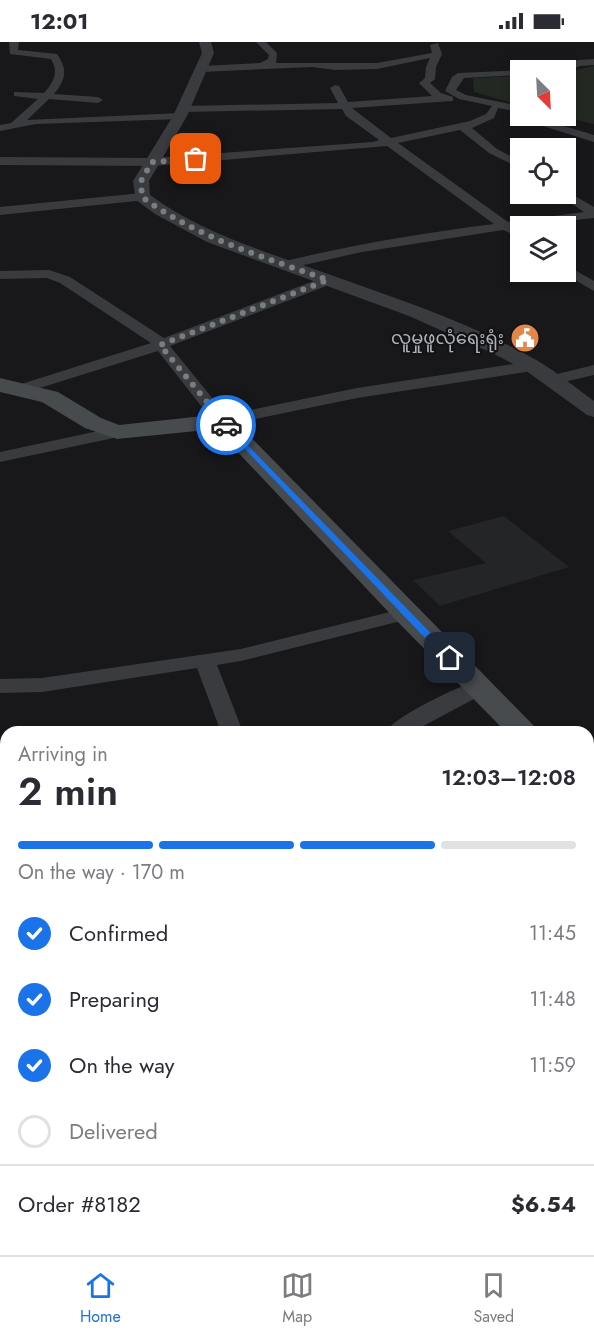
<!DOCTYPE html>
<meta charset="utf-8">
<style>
:root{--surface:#fff;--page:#f2f2f3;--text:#2b2b33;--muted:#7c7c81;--line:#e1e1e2;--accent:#1a73e8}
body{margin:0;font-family:Jost,"Noto Sans Myanmar",sans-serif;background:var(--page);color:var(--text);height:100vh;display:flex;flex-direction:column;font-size:22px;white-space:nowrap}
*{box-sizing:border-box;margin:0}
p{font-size:20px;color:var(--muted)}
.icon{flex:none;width:33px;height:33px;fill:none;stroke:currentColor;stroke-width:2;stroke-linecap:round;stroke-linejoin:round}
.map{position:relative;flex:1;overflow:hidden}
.panel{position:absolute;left:0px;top:684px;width:594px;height:530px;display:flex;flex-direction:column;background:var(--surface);border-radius:18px 18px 0 0;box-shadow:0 3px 9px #0003}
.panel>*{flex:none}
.needle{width:39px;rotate:156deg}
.tools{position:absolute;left:510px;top:18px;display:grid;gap:12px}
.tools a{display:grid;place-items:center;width:66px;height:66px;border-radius:0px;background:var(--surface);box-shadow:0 3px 9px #0003;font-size:30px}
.pin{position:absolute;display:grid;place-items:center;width:51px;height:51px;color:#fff;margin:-26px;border-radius:12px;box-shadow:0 3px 9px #0006}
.courier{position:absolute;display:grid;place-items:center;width:60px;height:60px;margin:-30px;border:4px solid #1a73e8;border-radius:50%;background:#fff;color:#222;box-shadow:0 2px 8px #0007}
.summary em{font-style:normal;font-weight:600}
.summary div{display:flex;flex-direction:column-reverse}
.summary{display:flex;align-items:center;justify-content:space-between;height:102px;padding:0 18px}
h1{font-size:39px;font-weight:600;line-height:45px}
.bar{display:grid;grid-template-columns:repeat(4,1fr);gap:9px 6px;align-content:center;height:72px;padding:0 18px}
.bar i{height:8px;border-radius:4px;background:var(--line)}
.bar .current{background:var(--accent)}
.bar p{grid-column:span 4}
.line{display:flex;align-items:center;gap:15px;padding:0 18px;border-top:2px solid var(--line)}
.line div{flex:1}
ol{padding:0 18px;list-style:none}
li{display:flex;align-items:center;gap:18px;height:66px}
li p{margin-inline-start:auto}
li .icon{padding:6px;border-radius:50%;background:var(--accent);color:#fff;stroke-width:4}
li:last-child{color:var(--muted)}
li i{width:33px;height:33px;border:3px solid var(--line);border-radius:50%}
.status{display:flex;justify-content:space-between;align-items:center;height:42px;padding:0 30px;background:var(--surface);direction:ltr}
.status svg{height:16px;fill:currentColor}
.tabs{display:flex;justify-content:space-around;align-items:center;height:84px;border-top:2px solid var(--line);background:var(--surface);font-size:16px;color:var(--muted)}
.tabs a{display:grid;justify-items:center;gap:3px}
.tabs .current{color:var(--accent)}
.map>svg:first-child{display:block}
</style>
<div class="status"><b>12:01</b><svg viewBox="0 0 49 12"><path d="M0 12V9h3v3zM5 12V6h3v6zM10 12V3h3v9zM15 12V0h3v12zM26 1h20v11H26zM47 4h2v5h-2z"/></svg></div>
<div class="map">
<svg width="594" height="1213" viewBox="0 0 594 1213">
<rect width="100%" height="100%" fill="#18181a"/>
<path fill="#242527" d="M504,474L569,525L440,564L413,538L486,521L448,489Z"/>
<g fill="#232922">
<path d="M594,24V82L561,74H566V30Z"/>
<path d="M520,34V63L474,50L473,36Z"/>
</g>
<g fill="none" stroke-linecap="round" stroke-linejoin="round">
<g fill="#393b3e" fill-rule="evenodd">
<path d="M9,0H19L18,8L57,12C68,28 66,37 54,52L98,55L103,58L98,61L49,57L27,78L180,71L185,74L180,77L36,82L0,89V83L11,81L38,57L14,54V50L44,51C54,40 59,30 51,17L10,12Z"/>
<path d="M256,0H266L277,11L276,21H377L432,11L430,3L438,1L442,12L436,25L435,37L430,41L441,51L453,55V59L352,66L391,96L470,79L486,72L492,64L459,57L445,49L452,35L458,31L524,28H520V33L464,36L456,48L466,53L520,64V70L498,66L494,76L472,86L497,107L520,119V126L489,111L460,88L398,101L508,180L584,170L558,152H566V149L594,165V176L520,184L510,191L503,188L362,210L286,227L281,226L279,223L281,220C351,203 422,191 494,182L387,104L152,124L0,123V115L152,116L373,100L379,98L346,74L342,67L183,70L178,67L183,64L338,61L330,46L335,43L339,44L348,60L432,54L419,41L425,36L426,25L430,16L377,27L335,28L312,25L201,30L196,27L201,24L260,21L268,17L269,13Z"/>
<path d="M594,17V23L580,24L566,30L532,28L537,25H560L578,18Z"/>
<path d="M520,71V74H531L594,93V100L517,76L516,74Z"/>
<path d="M142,151L148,155L146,158L0,173V165Z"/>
<path d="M566,223L594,239V249L561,230H566Z"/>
<path d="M49,228L70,235L164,296L324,235H334L336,238L334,241L170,304L226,373L357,346L532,319L540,324L532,329L357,356L222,384L216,383L158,309L27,350H15L13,347L15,344L151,301L60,241L47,236L0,237V229Z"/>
<path d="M594,323V333L551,343L543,338L545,335Z"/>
<path d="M117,385L125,390L123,394L0,420V410Z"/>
<path d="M406,566L413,568L416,572L413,576L241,619L217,623L243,690H221L197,626L42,650L0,651V637L42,636L241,607Z"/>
<path d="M479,638L487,640L490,645L487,650L412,690H385C394,675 460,643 479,638Z"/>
<path d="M594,806V826L588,828V808Z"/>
<path d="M0,935L6,937V963L0,961Z"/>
<path d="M6,1046V1070L0,1071V1047Z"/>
<path d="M160,1208H192L194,1213H162Z"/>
</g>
<path fill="#393b3e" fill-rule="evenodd" d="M199,0H211L214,11L187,74L149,139L150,153C203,192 267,210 328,232C398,257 474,282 538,319C558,331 576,346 594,359V375L587,373L525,328L492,311L409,274L207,200L155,172L136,158L133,139L173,74L202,11Z"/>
<g fill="#484b4e" fill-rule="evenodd">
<path d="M0,336L58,350L101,376L119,383L222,372L230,374L540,690H506L396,578L216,387L117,397L85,386L42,360L0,350Z"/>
<path d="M588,743L594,744V771L588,770Z"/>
</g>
</g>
<path fill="#1a73e8" d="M226,381L453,614V618H446L224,385V382Z"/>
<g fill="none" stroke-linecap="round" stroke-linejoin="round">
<path stroke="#787d81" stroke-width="6" stroke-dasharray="0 10.8" d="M196,117L152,120L141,139L142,155C197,196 264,215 328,238L160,303L226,383"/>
</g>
<defs>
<g id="civic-disc" transform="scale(1.5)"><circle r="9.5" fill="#e18848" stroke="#131315"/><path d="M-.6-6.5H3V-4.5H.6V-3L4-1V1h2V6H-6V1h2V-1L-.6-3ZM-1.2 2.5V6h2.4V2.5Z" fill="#fff"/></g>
</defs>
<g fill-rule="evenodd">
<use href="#civic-disc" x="525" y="296"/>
</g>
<g text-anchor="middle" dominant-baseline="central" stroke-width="4.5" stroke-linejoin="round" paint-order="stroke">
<g font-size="18" fill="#acb3b8" stroke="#131315" text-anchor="end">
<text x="504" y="296">လူမှုဖူလုံရေးရုံး</text>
</g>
</g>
</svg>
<div class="tools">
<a><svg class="needle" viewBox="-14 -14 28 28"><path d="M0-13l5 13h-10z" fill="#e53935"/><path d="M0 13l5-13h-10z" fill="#7c7c81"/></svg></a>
<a><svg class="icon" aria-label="locate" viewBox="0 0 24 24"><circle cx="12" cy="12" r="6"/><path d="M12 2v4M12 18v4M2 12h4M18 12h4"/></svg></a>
<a><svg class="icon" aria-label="layers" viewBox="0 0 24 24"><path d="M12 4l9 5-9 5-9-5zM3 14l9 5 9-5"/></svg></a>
</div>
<div class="pin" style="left:196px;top:117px;background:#ea580c"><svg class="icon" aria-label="bag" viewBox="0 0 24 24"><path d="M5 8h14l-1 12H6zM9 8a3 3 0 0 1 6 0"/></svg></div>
<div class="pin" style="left:450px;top:616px;background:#1f2937"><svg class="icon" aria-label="home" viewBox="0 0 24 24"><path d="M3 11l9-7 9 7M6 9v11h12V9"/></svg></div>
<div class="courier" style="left:226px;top:383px"><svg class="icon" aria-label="car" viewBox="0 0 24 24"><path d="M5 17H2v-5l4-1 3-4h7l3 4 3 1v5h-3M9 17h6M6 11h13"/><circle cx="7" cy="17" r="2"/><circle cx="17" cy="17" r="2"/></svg></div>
<section class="panel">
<div class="summary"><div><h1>2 min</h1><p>Arriving in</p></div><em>12:03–12:08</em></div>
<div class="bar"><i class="current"></i><i class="current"></i><i class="current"></i><i></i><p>On the way · 170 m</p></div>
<ol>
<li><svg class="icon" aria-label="check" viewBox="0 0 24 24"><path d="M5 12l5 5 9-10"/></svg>Confirmed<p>11:45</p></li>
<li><svg class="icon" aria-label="check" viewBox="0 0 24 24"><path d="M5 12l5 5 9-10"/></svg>Preparing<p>11:48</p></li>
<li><svg class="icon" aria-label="check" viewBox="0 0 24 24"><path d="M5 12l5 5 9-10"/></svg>On the way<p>11:59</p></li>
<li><i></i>Delivered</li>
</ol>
<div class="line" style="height:78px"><div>Order #8182</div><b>$6.54</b></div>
</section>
</div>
<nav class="tabs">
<a class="current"><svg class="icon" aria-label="home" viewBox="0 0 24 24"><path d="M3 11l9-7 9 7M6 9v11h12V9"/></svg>Home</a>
<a><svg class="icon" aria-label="map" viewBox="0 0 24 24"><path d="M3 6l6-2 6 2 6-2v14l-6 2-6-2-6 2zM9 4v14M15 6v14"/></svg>Map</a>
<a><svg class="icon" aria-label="saved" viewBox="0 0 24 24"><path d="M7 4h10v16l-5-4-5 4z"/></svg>Saved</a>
</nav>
